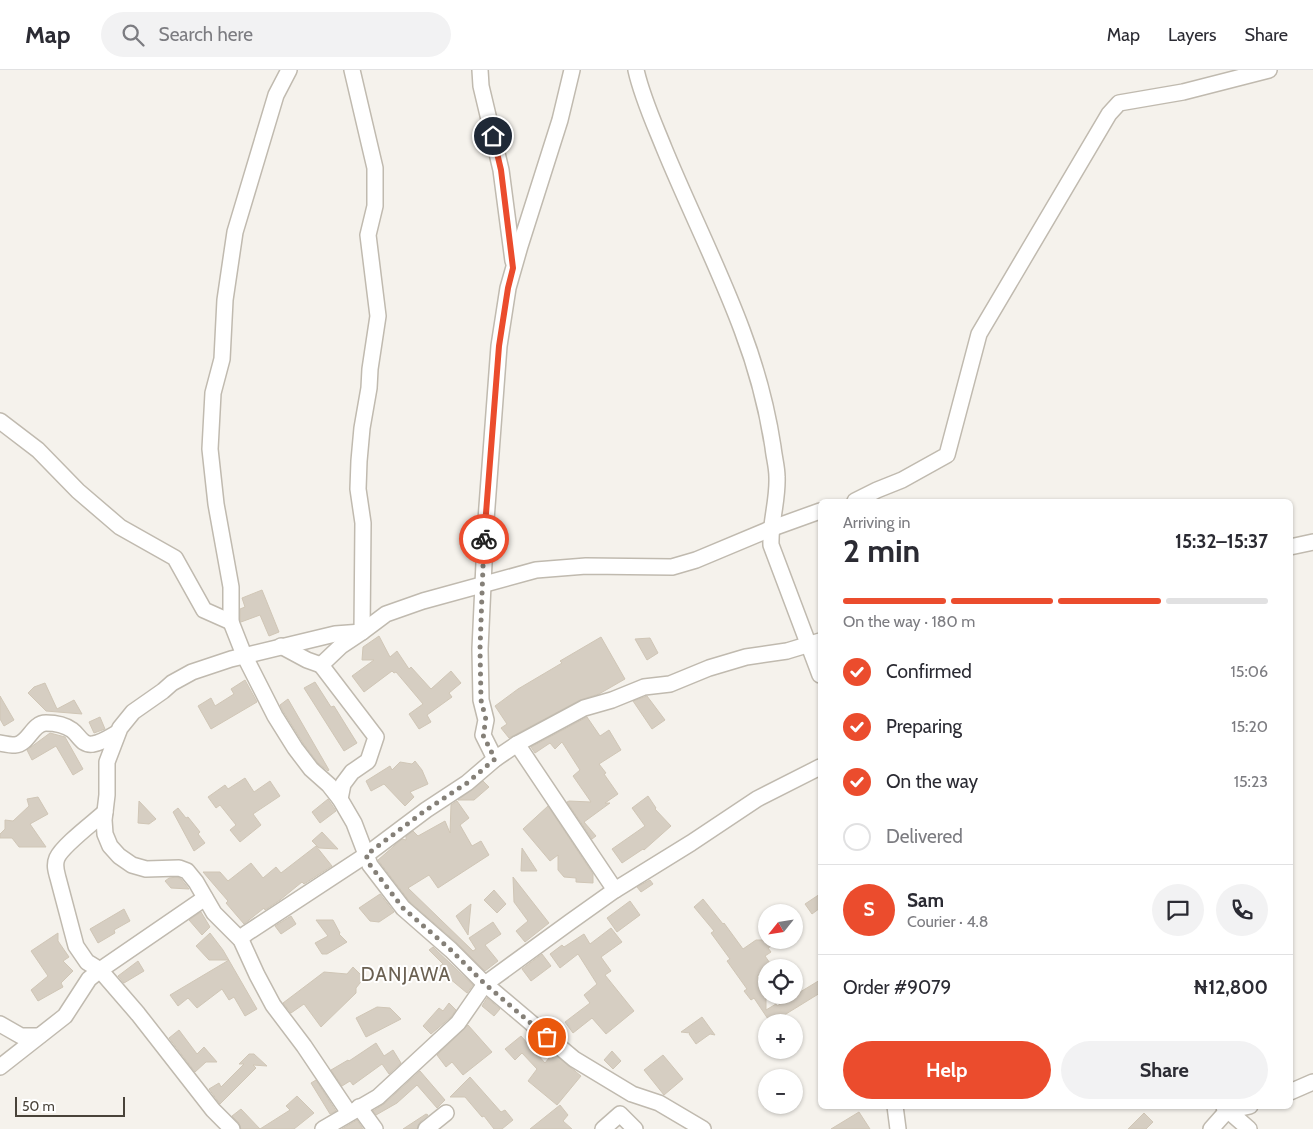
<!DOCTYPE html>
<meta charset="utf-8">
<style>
:root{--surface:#fff;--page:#f2f2f3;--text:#2b2b33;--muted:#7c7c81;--line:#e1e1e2;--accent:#eb4c2d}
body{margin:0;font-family:Cabin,sans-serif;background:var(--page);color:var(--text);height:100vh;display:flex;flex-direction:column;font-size:19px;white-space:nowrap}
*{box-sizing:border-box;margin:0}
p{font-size:16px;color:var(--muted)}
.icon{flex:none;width:28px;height:28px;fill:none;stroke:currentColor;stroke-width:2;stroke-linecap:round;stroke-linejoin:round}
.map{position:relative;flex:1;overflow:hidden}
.side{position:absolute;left:818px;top:429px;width:475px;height:610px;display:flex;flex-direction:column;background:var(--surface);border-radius:8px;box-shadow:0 1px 4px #0004}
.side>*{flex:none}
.needle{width:32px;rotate:240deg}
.controls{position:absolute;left:758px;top:834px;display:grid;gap:10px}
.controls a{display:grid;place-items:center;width:45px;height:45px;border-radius:50%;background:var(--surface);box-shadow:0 1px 4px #0004;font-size:25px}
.scale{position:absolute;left:15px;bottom:12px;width:110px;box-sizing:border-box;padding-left:5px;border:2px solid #49433a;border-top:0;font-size:14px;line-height:18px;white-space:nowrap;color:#49433a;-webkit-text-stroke:4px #fff;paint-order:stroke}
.pin{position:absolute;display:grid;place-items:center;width:42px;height:42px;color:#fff;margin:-21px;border:2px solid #fff;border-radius:50%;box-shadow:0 1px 5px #0007}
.courier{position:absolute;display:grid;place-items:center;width:50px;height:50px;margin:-25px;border:4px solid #eb4c2d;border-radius:50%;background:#fff;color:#222;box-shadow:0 1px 6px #0007}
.headline em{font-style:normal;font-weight:700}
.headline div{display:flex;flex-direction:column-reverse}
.headline{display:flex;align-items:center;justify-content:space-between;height:85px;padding:0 25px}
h1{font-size:32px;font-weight:700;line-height:38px}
.bar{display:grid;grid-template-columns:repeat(4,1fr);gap:8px 5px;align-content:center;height:60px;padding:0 25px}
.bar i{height:6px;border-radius:4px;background:var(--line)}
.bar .active{background:var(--accent)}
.bar p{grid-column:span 4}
.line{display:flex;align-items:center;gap:12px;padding:0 25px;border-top:1px solid var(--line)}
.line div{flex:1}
.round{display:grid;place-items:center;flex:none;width:52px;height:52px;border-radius:26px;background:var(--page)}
ol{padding:0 25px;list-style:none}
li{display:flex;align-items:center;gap:15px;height:55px}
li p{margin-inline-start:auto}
li .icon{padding:5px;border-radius:50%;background:var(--accent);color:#fff;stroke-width:4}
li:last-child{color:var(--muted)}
li i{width:28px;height:28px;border:2px solid var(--line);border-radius:50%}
.primary-button{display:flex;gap:10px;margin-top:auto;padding:10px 25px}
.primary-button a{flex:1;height:58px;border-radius:30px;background:var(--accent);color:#fff;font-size:20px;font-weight:700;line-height:58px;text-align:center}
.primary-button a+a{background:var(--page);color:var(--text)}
header{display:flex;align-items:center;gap:30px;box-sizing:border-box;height:70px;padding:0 25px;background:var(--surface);border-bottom:1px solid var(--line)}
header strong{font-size:24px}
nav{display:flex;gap:28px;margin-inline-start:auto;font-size:18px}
.search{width:350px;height:45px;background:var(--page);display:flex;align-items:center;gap:12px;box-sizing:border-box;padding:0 18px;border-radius:28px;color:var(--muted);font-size:19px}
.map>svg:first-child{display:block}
</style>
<header>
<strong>Map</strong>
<div class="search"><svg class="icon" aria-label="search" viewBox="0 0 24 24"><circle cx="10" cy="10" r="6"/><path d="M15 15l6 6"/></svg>Search here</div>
<nav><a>Map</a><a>Layers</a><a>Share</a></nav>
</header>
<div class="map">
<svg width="1313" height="1059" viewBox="0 0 1313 1059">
<rect width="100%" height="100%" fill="#f5f2ec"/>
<g fill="#d6cec2" stroke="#d0c6b6">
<path d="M262,520L279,562L269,566L260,545L241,552L240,550V539L245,537L242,528Z"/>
<path d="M379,566L390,587L397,581L409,599L411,597L431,619L451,601L461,613L449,623L452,627L427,645L431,652L419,659L409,644L423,634L396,602L394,603L392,601L364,622L352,606L374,590H362L363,577Z"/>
<path d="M601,567L625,609L599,624L580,630L509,668L501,658L507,654L495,636L518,619L562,593L560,591Z"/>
<path d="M650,568L658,583L647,590L635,569Z"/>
<path d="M245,610L257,632L211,659L198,636L211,628L215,636L234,624L231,619Z"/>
<path d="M315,612L331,637L334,636L357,673L344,681L304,618Z"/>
<path d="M45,613L57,639L74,630L82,644L46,641L28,623L34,617Z"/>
<path d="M0,626L14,650L4,656L0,649Z"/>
<path d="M647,626L665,650L652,659L633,631Z"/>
<path d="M288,629L329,700L328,701L318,693L303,673L283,641L280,635Z"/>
<path d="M100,647L105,659L94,663L89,652Z"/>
<path d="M587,647L600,666L609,660L621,680L599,694L606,703L604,704L618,724L605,733H610L584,752L596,766L592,769L567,732L569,731L591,732L573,706L580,700L562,672L555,679L550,673L535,683L531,677Z"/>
<path d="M50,663L65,667L83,699L73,705L56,676L32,690L27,680Z"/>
<path d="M415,691L422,700L428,714L410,722L414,727L405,736L384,714L371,721L366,711L390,696L392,700L400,692L412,694Z"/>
<path d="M245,708L254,722L270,711L280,726L253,744L261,755L240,772L230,760L236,755L220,735L216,738L208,727L225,715L228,719Z"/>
<path d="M483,711L489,717L474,730H458Z"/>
<path d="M648,726L656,738L655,739L671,756L644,780L643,779L622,793L612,779L645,756L632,738Z"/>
<path d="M38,727L48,744L30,754L46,777H19L12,768H0V764L5,759V750L13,751L29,736L27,729Z"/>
<path d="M328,729L336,741L320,753L312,742Z"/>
<path d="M139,731L156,749L149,754L138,753Z"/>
<path d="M457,731L469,748L460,755L472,776L481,771L489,785L438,818L429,805L408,818L473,881L476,879L469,868L493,852L501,864L485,875L498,891L485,901L457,873L410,832L378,790L402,769L406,770V766L413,761L418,766L445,751L450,763L451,735Z"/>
<path d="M548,736L593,804V813L576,812V808L564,807L558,800V785L550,791L523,759Z"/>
<path d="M178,738L186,748L188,747L200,762L198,764L205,773L194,781L173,742Z"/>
<path d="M322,762L338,779L319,778L312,771Z"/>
<path d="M316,776L332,796L304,814L302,812L280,830L265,840L264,838L244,854L226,833L228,831L203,802H220L228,811L251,793L263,808L276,797L281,803Z"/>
<path d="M522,778L537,801H521Z"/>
<path d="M177,807L181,809L189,819L171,818L165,811L169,808Z"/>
<path d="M513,807L549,853L525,872L516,861L528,851L514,832Z"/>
<path d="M650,810L653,814L641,822L637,817Z"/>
<path d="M494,820L506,834L497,843L484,830Z"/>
<path d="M380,824L394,842L379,852L370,851L359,838Z"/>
<path d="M820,824V838L812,844L805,834Z"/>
<path d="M703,829L723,854L724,853L743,879L756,870H782L768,878L771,882L765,886L772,896L766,898V900L757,906L766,919V940L776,934L777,936L820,910V923L773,952H770L754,928L751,930L744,921L747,919L727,891L730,889L711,863L714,861L694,837Z"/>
<path d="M630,831L640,845L617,862L607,848Z"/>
<path d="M471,834L468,865L456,846Z"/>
<path d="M124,839L130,851L114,860L115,863L98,873L90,859Z"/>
<path d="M201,842L210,857L202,865L189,850Z"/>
<path d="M291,846L296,854L281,864L275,856Z"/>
<path d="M316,850H333L340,863L339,864L347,872L327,884H322L315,873L328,866Z"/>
<path d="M611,858L622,872L601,887L611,901L605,905L634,941L606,964L592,948L573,963L565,952L590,933L584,925L597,914L578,884L560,898L550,884L562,875L564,877L584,864L590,874Z"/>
<path d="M58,863V871L69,887L63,891L73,901L61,913L63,917L38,931L31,920L48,906L31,881Z"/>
<path d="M210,863L223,880L257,939L245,946L234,927L229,930L222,919L197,938L188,928L178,936L170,925L229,890H209L196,876Z"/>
<path d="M433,877L473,915L467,923L437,898L443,894L429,880Z"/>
<path d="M542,884L551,896L531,911L522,899Z"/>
<path d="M138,891L144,901L124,913L118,906Z"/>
<path d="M353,897L364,908L356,918V923L321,957L304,934L291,943L283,933L324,902L347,904Z"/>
<path d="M487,928L500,939L494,946L482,936Z"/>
<path d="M449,933L456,940L451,947L431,964L423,956L439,938L443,941Z"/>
<path d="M377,937L390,938L401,949L366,967L356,948Z"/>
<path d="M702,947L715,965L710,964L696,974L689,964L690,963L681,962Z"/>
<path d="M468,955L492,982L463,1005L452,992L446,997L437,985Z"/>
<path d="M179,960L197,984L204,977L217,992H206L195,1002L169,968Z"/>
<path d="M521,966L545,993L553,983L581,1006L557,1035L528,1011L537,999L522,983L515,990L505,979Z"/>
<path d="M376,973L384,986L393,980L401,993L389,1004L382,994L353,1015L350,1011L342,1016L331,1000L348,990L349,991Z"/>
<path d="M612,981L621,991L613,999L604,990Z"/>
<path d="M249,984H254L267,996L253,995L256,998L220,1034L209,1019L219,1013L221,1017L244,994H239Z"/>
<path d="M663,985L683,1009L664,1025L644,1000Z"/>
<path d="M420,1001L445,1030L437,1038L417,1015L397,1033L376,1045L373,1041L384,1034Z"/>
<path d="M470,1007L501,1042L505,1040L513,1050L502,1059H494L484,1046L482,1047L465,1027H450Z"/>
<path d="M316,1010L336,1041L330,1044L311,1013Z"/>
<path d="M297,1026L314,1043L294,1059H241L239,1053L232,1046L241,1039L260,1059L290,1040L286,1036Z"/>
<path d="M560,1035L568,1045L563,1051L572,1059H530Z"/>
<path d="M859,1042L870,1059H831Z"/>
<path d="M1144,1043L1153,1052L1146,1059H1128Z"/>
<path d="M426,1044L428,1045L420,1052L417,1059H403Z"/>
<path d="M357,1050L363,1059H342Z"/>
</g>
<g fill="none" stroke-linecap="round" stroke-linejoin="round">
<g stroke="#c0baaf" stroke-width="18">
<g id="minor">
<path d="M289,0L276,25L235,162L225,230L222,289L213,323L210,379L216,434L231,517V552L244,585L275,646L295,678L311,699L329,715L340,729"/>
<path d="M352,0L375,98V136L368,165L378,246L370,299L369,318L362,358L359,391L358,419L363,453L362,562L341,576L321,595L376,667L368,691L352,702L343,714L340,729L354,753L370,795L403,838L451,880L485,914L574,989L632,1024L659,1033L703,1059"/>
<path d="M480,0L481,16L501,100L513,191"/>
<path d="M636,0C642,27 654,53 664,78C689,139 719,198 742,260C756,297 767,338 773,377C774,387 777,397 777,407C778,431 770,452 771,475L820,605"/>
<path d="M0,351L38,380L78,421L120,457L175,488L204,540L231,552"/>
<path d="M855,431L877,420L902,410L947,385L979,264L1109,44L1119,33L1183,22L1269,0"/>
<path d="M1290,477L1313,472"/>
<path d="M281,576L307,590L321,595"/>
<path d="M0,673C5,674 11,675 15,675C29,674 32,653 46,653C54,653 65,655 72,660C79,665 82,676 93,674C101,673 110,667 117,663"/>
<path d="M517,674L615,820"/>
<path d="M495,689L483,665L486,650L481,630L480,579L486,450L499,276L508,218L520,176L560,50L572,0"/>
<path d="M105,742C94,752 62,776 57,788C54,795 56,801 58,808L76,876L87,892L100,900L138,944L213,1040L232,1059"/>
<path d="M241,870L243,866L247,863L366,785L426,740L467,713L495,689L517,674L584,638L612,630L644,617L670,614L709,598L746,587L787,581L820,571"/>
<path d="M0,954L21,966H39"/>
<path d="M0,997L65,946L89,909L100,900L205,828"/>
<path d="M1290,1022L1313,1012"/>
<path d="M895,1036L898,1059"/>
<path d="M359,1037L375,1059"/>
<path d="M1224,1037L1249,1059"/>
<path d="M349,1043L304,976L273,935L257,905L241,870L214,843L196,812L187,801L179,798L146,799L132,795L119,786L110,776L105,764L104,750L107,725V692L120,658L133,642L163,621L172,613L192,602L231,589L335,564L362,562L386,544L423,531L536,500L586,496L672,497L696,490L770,459L820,441"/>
<path d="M323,1059L378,1027L458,953L485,914L570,852L615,820L691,773L757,729L820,697"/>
<path d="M426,1059L446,1043"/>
<path d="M603,1059L620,1044L635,1059"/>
<path d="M1211,1059L1227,1041L1250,1036"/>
</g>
</g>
<use href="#minor" stroke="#fff" stroke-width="15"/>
</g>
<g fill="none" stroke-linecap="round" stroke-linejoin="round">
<path stroke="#858078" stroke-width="5" stroke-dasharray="0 9" d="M484,469L480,579L481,630L486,650L483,665L495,689L467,713L426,740L366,785L370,795L403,838L451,880L485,914L547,967"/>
<path stroke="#eb4c2d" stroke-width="6" d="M484,469L499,276L508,218L513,198L501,100L493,66"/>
</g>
<g text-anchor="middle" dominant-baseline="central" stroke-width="4" stroke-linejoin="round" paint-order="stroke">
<g font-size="19" letter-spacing="1" fill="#6b6152" stroke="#fff">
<text x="406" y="904">DANJAWA</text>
</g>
</g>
</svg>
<div class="controls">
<a><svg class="needle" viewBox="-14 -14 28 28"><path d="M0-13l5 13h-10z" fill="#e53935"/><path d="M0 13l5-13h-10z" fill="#7c7c81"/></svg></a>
<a><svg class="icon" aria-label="locate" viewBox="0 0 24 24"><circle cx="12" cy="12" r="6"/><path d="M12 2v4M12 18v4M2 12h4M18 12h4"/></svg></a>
<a>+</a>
<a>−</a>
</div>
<div class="scale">50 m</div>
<div class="pin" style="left:547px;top:967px;background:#ea580c"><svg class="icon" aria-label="bag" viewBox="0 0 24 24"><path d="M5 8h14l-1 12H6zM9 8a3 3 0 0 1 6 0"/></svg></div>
<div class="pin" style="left:493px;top:66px;background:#1f2937"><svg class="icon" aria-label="home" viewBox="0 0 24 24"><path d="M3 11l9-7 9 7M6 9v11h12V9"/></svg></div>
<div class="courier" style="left:484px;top:469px"><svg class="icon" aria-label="bike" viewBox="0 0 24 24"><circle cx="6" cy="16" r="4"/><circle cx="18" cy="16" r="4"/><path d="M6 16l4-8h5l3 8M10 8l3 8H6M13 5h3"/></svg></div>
<section class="side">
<div class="headline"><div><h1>2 min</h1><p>Arriving in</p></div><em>15:32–15:37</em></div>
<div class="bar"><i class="active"></i><i class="active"></i><i class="active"></i><i></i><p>On the way · 180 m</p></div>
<ol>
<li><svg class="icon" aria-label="check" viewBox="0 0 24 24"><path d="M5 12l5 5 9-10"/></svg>Confirmed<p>15:06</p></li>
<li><svg class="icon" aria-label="check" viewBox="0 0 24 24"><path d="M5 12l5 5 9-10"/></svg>Preparing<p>15:20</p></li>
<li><svg class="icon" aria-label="check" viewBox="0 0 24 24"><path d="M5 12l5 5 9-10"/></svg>On the way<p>15:23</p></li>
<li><i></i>Delivered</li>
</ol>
<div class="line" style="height:90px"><b class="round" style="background:var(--accent);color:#fff">S</b><div><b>Sam</b><p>Courier · 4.8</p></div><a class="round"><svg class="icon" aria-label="chat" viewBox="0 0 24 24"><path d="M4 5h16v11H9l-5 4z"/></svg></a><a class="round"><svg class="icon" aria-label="phone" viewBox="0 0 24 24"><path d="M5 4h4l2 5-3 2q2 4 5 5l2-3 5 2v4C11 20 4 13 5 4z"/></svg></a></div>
<div class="line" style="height:65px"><div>Order #9079</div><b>₦12,800</b></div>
<div class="primary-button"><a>Help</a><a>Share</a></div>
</section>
</div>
